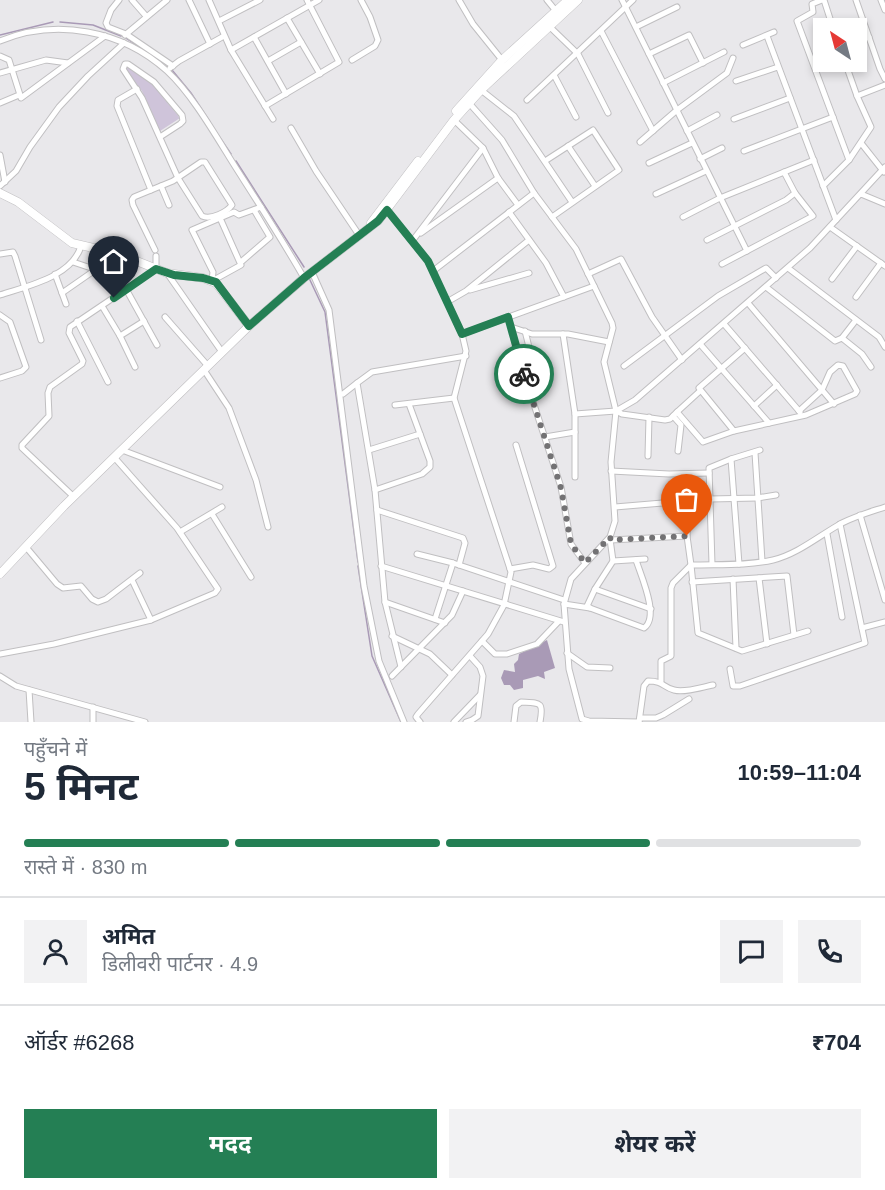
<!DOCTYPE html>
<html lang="hi">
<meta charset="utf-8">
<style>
:root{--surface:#fff;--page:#f2f2f3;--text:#1f2937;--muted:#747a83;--line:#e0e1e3;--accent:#247f54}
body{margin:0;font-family:Helvetica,"Noto Sans Devanagari",sans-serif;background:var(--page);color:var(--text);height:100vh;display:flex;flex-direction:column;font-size:22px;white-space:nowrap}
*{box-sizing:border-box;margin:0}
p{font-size:20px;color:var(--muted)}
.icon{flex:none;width:33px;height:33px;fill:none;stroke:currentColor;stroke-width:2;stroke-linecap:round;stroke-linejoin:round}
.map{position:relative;height:722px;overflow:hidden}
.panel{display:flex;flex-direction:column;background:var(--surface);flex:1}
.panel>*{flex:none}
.needle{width:39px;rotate:324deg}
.fabs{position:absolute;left:813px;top:18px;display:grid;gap:12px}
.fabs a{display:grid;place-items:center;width:54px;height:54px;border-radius:0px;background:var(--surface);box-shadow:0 3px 9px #0003;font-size:30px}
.pin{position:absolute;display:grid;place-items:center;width:51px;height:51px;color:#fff;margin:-62px -26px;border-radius:50% 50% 50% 0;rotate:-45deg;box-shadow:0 0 6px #0007}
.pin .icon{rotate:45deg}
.courier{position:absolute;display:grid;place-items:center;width:60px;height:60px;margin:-30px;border:4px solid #247f54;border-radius:50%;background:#fff;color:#222;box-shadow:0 2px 8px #0007}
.headline em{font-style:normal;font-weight:700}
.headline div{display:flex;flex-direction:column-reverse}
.headline{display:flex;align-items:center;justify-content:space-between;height:102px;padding:0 24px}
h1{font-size:39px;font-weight:700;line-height:45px}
.bar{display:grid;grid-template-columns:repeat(4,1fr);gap:9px 6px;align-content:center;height:72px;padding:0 24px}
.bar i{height:8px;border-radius:4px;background:var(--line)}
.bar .active{background:var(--accent)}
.bar p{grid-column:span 4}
.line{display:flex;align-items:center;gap:15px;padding:0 24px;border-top:2px solid var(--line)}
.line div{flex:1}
.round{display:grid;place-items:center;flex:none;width:63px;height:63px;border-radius:0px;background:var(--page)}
.action{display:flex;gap:12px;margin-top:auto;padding:12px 24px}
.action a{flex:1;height:69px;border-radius:0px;background:var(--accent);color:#fff;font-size:24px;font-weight:700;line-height:69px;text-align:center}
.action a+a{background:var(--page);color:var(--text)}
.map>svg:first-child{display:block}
</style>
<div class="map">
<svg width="885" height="722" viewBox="0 0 885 722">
<rect width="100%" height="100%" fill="#e9e8eb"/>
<path fill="#cfc4da" d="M129,66L151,83L180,118L160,131L142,91L125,69Z"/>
<path fill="#a99ab6" d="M547,640L555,668L544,672L545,679L538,676L523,680V688L514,690L510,685H504L501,678L504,670L515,672L514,664L518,660L519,654Z"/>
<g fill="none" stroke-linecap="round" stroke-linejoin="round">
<g stroke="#a99ab6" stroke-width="1.5">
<path d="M60,22L93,25L121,36"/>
<path d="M0,35L53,22"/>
<path d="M126,38L148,52"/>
<path d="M172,70L191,93L210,122"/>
<path d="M218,135L231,154"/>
<path d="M236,161L304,267"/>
<path d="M309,278L325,312L358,562"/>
<path d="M358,566L372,656L401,722"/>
</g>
<g stroke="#c0bfc1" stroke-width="7">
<g id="street">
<path d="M119,0L111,10L106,23L108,27L126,34L173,66"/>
<path d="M132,0L146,16"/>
<path d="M189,0L210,44"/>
<path d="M209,0L231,50L273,119"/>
<path d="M459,0L473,24L502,60"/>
<path d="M547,0L556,11"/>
<path d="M622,0L747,251"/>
<path d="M822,0L812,4L813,12L797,21L849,160"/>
<path d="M824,0L833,28"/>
<path d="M856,0L880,69L885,79"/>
<path d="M881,0L885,10"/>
<path d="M287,18L320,74"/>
<path d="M219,21L260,0"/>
<path d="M550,27L578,54L608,113"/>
<path d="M636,27L677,7"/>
<path d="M601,31L653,131"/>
<path d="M125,35L167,0"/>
<path d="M767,36L836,220"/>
<path d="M254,37L286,94"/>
<path d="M0,41C56,18 122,30 167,71C193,95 217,138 236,168C259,204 283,241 304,278"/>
<path d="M856,42L869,37"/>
<path d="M743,45L774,32"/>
<path d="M231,50L319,0"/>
<path d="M649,54L689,35L703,63"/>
<path d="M0,56L9,60L21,98L105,36"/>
<path d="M352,60L375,46L378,40L370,17L361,0"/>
<path d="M268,61L301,42"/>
<path d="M170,68L179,61L224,36"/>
<path d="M0,73L46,60L68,63"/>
<path d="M554,75L576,117"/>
<path d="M736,81L778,67"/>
<path d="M663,83L724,52"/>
<path d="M137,89L118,100L117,106L151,190"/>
<path d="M481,90L514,116L572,202"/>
<path d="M857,96L885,85"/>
<path d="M527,100L633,0"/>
<path d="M0,103L19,95"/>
<path d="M469,103L502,140L534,193L576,249L612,323L613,328L604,362L616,411L611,462L615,521L610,537L571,579L564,604L569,669L582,719L589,721L639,722"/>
<path d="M265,106L339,62L307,0"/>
<path d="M734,119L790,98"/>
<path d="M454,120L483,148L498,178L518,205"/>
<path d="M291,128L316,171L359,235"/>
<path d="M687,131L717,115"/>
<path d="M640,142L677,110L727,73L733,58"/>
<path d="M861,143L884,172"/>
<path d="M568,146L595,186"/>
<path d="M744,151L833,117"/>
<path d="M0,155L5,182"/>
<path d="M700,159L722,148"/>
<path d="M545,161L593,130L619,170L552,217"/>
<path d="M649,163L692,143"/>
<path d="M0,186L16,171L30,147L59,107L88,76L124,43"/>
<path d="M161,186L169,205"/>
<path d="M823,186L849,160L871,127L857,96L845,62"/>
<path d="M656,194L706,171"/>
<path d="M861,194L885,204"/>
<path d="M387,210L428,261L462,334L466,351L454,398L511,572L504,605L488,634L418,714L416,717L420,722"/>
<path d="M509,212L546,263L564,297"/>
<path d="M683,217L720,198L814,160"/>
<path d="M220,218L241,265L212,281L213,272L192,230L234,212L239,215L261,207"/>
<path d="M830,227L885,266"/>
<path d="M421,233L498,178"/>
<path d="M413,240L483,148"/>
<path d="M707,240L786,200L795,193L784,172"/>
<path d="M155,250L133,205L132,200L134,197L173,181L201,162H205L232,205C227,212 211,220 202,216L178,178L142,98L123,69L125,64H128L154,82L182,115L183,121L180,124L160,137"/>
<path d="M0,254L13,252L15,256L41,340"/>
<path d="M73,262L97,270"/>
<path d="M241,262L270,237L254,210"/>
<path d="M722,264L813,216L795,193"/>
<path d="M788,268L879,337L885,347"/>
<path d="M433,271L534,193"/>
<path d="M312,272L329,310L364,586L379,661L404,722"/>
<path d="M167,273L222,352"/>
<path d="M55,274L66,304"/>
<path d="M588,274L621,259L652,317L682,360"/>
<path d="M832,279L857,246"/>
<path d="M766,287L835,341L842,338L862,354L871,367"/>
<path d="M126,289L157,345"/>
<path d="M470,290L529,273"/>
<path d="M62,293L108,261"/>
<path d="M0,295C27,286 72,277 81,246"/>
<path d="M856,297L881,263"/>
<path d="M447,302L466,291L529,240"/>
<path d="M748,303L834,404"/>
<path d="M102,306L120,336L144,321"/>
<path d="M0,315L10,322L26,367L22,371L0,378"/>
<path d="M165,317L208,366"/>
<path d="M508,317L511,327L532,334H568L609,342"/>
<path d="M77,321L108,382"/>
<path d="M724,324L800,412"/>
<path d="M511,327L521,365L561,487L571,544L585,563"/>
<path d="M525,331L534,367"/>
<path d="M462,334L594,286"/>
<path d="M563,334L575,414V477"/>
<path d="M120,336L135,367"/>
<path d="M842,338L856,320"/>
<path d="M700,344L769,423"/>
<path d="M745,348L699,388L734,431L806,415L855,394L857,391L843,366L838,365L830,372L822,390L799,411"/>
<path d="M624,366L718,296L766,268L776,278"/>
<path d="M204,370L229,408L256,480L268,527"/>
<path d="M343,394L357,383"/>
<path d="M395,405L454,398"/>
<path d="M754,406L777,385"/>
<path d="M616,411L622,414L665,420L670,419L677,412L703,442L734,431"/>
<path d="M677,412L700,391"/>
<path d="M575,414L616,411L635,400L810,248L885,167"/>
<path d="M673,416L681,425L678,451"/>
<path d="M545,437L575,432"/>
<path d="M122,450L220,487"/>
<path d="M369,450L420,434"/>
<path d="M755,453L762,561"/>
<path d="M648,456L649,417"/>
<path d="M114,457L177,528L218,589L215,593L151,620"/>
<path d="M611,471L669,474L709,473"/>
<path d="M375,490L422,474L430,467V461L409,404"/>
<path d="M74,497L22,448V445L49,416L48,393L50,387L82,364L83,361L69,333L70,327L156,269V256"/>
<path d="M615,507L710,499L757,498L776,495"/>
<path d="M377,510L463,538L465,543L459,565"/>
<path d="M212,514L251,577"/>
<path d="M860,515L885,600"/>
<path d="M180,532L222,507"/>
<path d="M827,534L842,617"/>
<path d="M687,536L689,502"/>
<path d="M610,539L613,561L595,589L587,606L590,608L644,628C660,617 641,576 636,560"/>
<path d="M611,540L687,536L691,565C718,564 746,566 773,560C798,554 820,535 842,523C856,516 870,512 885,507"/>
<path d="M26,547L57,584L63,588L81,586L92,599L98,602L106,599L140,573"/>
<path d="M417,554L453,563L564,600"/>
<path d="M613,561L645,559"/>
<path d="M712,564L709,468L731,459"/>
<path d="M739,564L731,459L760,450"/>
<path d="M691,565L698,633L742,651L808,631"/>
<path d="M381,566L564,622"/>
<path d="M510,569L533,565L549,569L553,566L516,445"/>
<path d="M759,578L767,644"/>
<path d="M733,579L736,648"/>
<path d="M692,582L787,576L794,635"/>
<path d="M595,589L651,609"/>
<path d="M385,602L445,623"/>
<path d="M564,604L590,608"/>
<path d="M435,619L453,563"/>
<path d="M862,628L885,622"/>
<path d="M392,636L430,654L452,675"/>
<path d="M482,641L495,654H507L537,644L559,621"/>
<path d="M567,653L587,667L610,668"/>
<path d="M0,654L54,644L151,620L132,580"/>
<path d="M401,667L385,602L375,490L357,383L372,372L466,356"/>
<path d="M730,669L733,686H740L865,643L840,524"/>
<path d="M0,676L16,686L145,722"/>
<path d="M392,676L452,615L463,591"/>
<path d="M661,681V661L671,656V588L673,583L691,565"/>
<path d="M29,690L31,722"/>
<path d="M93,707V722"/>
<path d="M640,718H656L663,715L689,699"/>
<path d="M454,722L480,695"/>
<path d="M466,722L472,720L478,716L483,676L480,667L470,656"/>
<path d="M514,722L516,706L521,702C540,703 544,701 540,722"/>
<path d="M639,722L644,686L648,681C664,681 662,687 674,690C685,693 702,687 713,685"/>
</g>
</g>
<g stroke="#c0bfc1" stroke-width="9">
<g id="secondary">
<path d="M456,111L502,60L568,0"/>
<path d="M0,193L18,202L72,243L119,254L167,273L203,278L216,283L249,326"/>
<path d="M371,223L418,161"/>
<path d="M0,574L64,506L249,326L304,278L378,221L454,120L481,90L578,0"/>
</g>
</g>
<use href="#street" stroke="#fff" stroke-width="5"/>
<use href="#secondary" stroke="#fff" stroke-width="8"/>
</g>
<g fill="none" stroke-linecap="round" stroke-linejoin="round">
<path stroke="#737274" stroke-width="6" stroke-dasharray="0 10.8" d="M524,374L561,488L571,544L585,563L610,537L611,540L687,536"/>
<path stroke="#247f54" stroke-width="8" d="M114,298L156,269L174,275L203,278L216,282L249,326L304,278L378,221L387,210L428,261L462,334L508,317L524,374"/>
</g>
</svg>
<div class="fabs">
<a><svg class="needle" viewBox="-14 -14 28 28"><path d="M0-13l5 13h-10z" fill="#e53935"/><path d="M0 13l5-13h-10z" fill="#747a83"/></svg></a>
</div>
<div class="pin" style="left:687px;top:536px;background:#ea580c"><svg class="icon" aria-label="bag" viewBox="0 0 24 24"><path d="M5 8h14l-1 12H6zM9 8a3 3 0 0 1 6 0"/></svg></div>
<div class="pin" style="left:114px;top:298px;background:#1f2937"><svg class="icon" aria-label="home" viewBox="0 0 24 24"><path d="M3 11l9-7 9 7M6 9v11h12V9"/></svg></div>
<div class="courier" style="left:524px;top:374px"><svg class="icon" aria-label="bike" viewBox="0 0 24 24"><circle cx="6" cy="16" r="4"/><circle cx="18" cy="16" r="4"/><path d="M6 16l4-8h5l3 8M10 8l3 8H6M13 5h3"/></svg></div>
</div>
<section class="panel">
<div class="headline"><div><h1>5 मिनट</h1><p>पहुँचने में</p></div><em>10:59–11:04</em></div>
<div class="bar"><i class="active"></i><i class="active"></i><i class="active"></i><i></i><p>रास्ते में · 830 m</p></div>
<div class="line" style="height:108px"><a class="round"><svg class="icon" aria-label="person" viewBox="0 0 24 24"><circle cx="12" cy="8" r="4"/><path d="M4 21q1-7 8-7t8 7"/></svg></a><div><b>अमित</b><p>डिलीवरी पार्टनर · 4.9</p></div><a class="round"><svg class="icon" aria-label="chat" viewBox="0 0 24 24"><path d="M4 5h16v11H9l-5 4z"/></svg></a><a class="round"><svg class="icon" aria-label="phone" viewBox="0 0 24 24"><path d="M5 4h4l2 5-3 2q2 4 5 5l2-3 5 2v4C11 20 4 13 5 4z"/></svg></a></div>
<div class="line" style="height:78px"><div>ऑर्डर #6268</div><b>₹704</b></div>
<div class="action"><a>मदद</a><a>शेयर करें</a></div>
</section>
